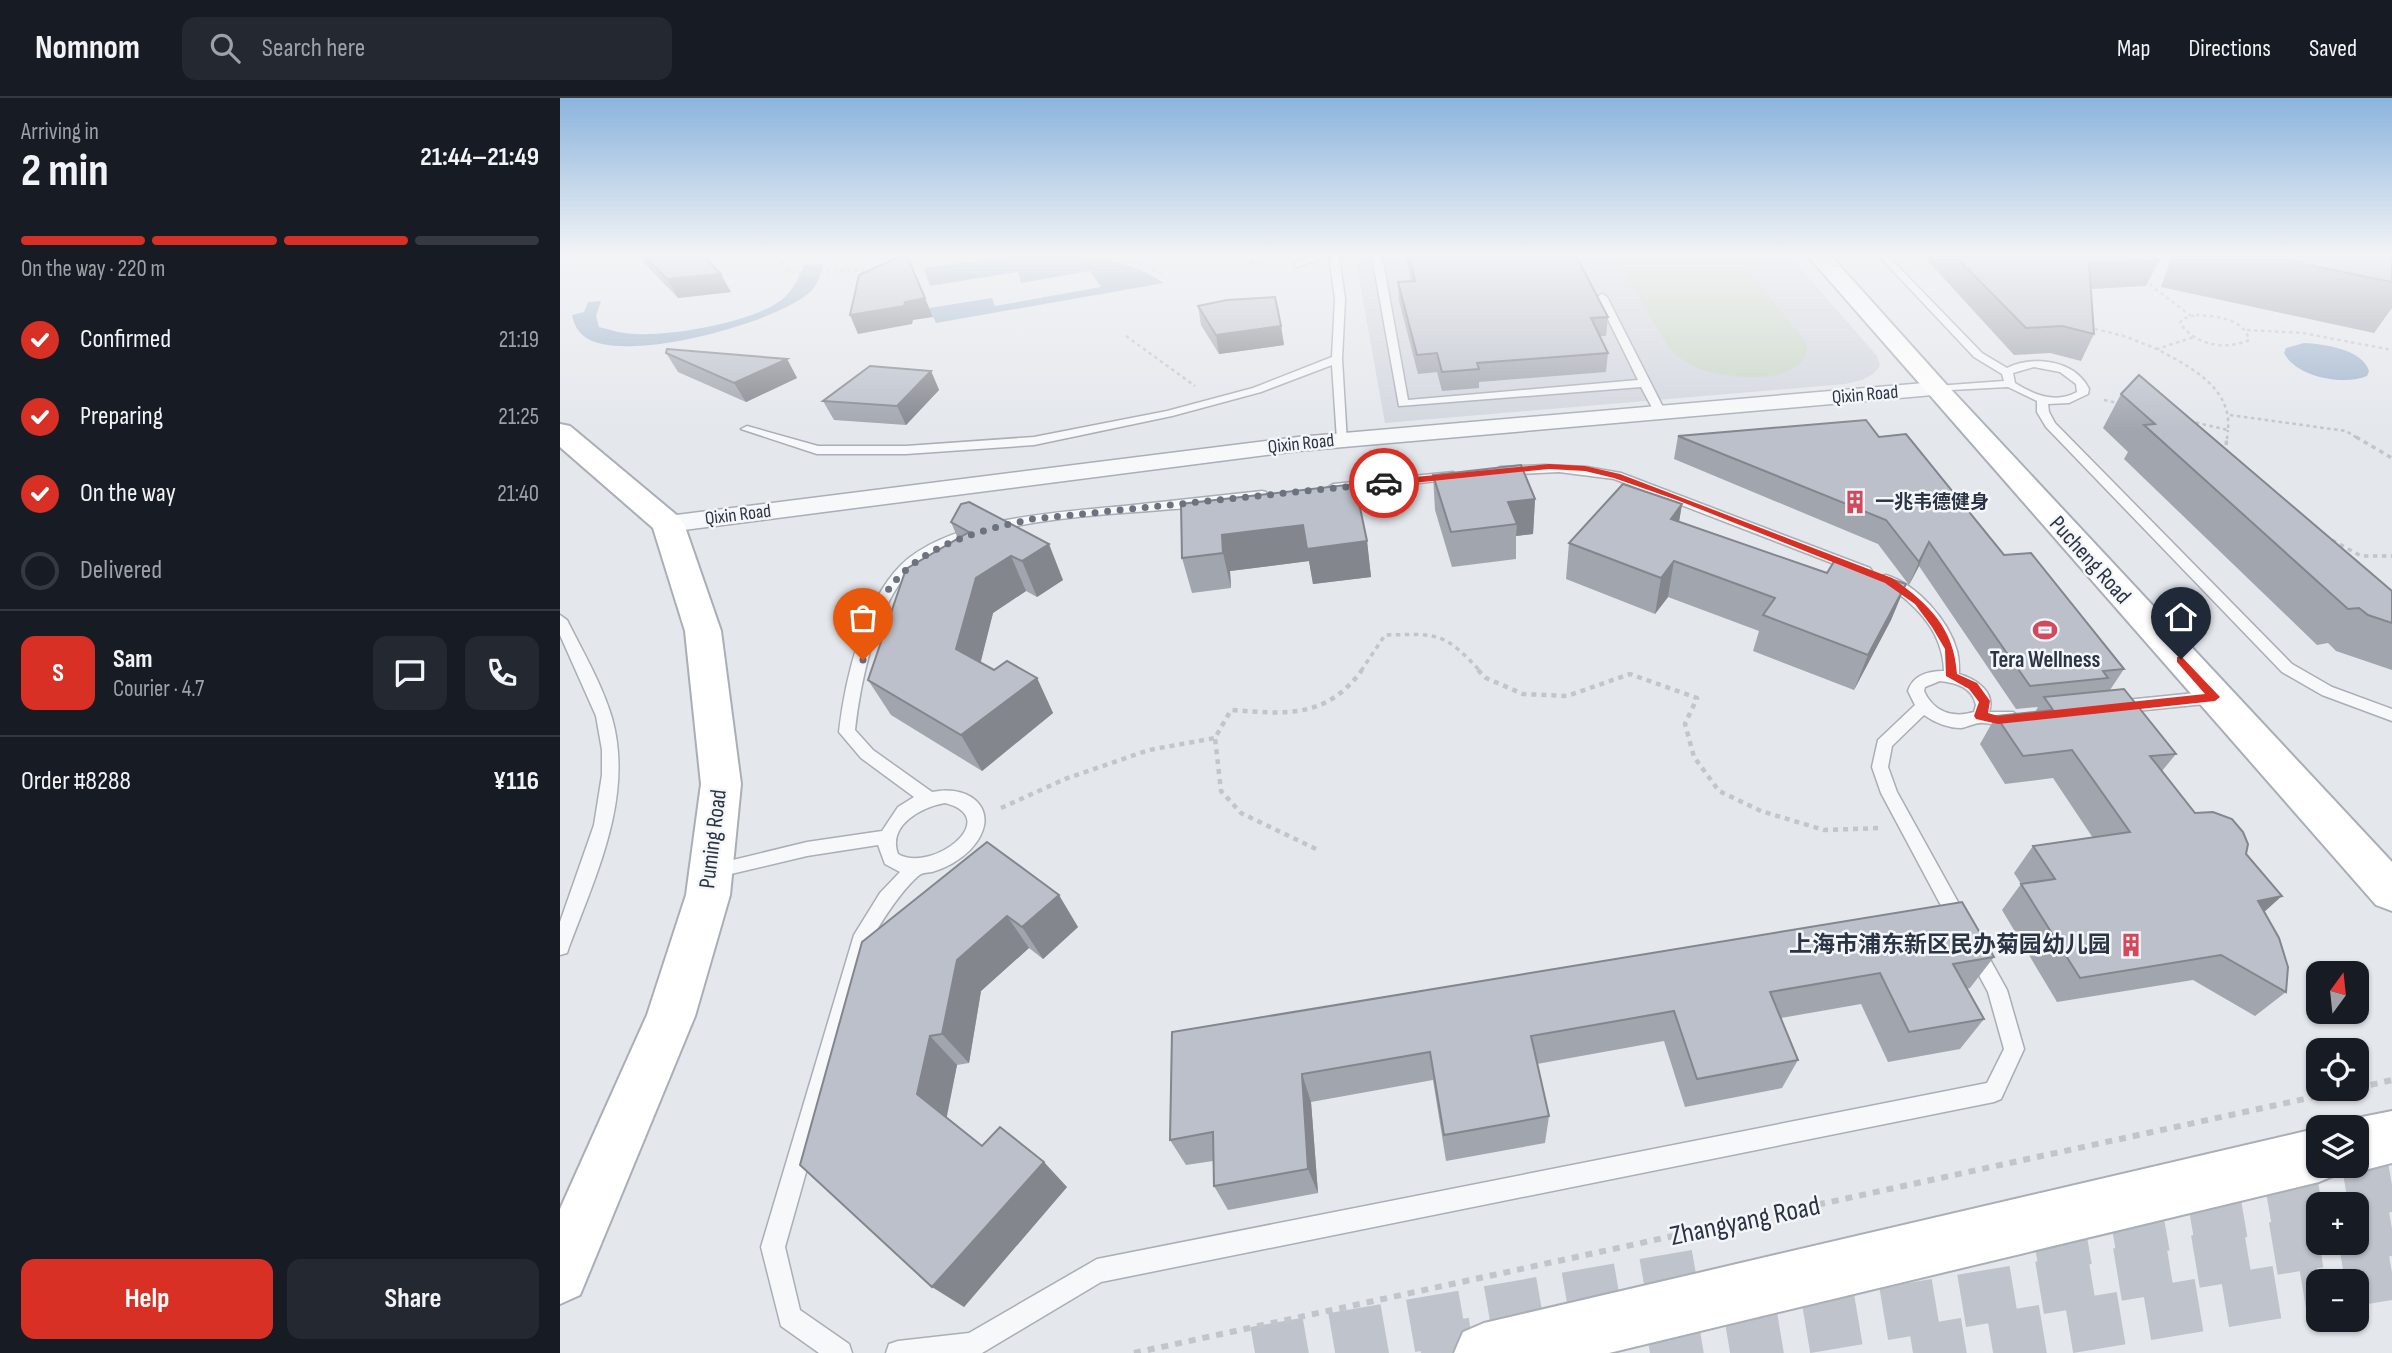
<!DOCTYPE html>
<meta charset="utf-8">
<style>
:root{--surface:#171b24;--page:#242831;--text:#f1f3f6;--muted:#9ea1a6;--line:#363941;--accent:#d93025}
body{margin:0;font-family:"Sofia Sans Condensed","Noto Sans SC",sans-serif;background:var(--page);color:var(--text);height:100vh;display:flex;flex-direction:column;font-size:26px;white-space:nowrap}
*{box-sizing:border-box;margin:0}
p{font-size:23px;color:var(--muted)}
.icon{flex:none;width:38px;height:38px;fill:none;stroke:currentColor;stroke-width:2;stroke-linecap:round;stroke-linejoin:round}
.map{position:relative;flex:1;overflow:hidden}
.side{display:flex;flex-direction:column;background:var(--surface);width:560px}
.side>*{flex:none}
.needle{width:46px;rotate:15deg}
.buttons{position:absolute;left:1746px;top:863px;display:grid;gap:14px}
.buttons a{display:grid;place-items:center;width:63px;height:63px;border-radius:14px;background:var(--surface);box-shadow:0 2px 5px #0004;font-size:35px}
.pin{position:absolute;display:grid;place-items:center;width:60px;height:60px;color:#fff;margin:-72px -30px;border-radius:50% 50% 50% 0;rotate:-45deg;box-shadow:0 0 7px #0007}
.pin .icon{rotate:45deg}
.courier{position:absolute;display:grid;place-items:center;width:70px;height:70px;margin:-35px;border:5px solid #d93025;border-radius:50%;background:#fff;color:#222;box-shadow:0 2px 9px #0007}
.head em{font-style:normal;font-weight:700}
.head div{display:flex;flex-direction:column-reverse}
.head{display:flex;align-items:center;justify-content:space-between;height:119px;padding:0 21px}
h1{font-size:46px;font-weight:700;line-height:52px}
.bar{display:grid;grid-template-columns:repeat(4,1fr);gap:10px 7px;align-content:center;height:84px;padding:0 21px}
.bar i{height:9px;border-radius:5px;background:var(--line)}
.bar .active{background:var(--accent)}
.bar p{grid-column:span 4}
.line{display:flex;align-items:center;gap:18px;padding:0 21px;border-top:2px solid var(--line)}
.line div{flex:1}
.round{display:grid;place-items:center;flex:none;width:74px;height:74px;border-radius:14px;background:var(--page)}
ol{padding:0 21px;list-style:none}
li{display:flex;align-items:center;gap:21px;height:77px}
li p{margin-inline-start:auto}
li .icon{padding:7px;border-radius:50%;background:var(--accent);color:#fff;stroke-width:4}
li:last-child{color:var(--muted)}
li i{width:38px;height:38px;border:4px solid var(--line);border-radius:50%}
.action{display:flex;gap:14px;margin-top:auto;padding:14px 21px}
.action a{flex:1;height:80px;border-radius:14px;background:var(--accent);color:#fff;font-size:28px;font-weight:700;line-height:80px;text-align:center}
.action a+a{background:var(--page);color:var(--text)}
header{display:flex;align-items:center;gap:42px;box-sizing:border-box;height:98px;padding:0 35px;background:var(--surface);border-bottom:2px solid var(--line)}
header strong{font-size:33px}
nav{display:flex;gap:38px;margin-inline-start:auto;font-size:24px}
.search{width:490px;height:63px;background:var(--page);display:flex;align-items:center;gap:18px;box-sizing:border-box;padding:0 24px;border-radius:14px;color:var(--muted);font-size:26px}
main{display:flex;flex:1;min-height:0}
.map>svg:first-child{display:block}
</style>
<header>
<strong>Nomnom</strong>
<div class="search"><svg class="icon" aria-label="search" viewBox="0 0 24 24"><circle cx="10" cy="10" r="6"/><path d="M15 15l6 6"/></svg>Search here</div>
<nav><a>Map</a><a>Directions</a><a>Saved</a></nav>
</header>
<main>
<section class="side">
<div class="head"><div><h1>2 min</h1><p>Arriving in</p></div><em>21:44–21:49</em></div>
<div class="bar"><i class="active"></i><i class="active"></i><i class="active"></i><i></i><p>On the way · 220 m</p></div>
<ol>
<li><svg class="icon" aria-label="check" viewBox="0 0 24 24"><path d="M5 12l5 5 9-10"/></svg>Confirmed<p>21:19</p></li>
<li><svg class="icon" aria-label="check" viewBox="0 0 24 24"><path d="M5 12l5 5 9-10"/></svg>Preparing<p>21:25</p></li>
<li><svg class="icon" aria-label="check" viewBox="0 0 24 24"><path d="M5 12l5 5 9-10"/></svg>On the way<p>21:40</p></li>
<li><i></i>Delivered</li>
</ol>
<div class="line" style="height:126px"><b class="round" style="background:var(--accent);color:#fff">S</b><div><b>Sam</b><p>Courier · 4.7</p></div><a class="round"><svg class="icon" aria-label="chat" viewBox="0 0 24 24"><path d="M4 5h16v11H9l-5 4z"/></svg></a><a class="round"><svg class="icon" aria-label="phone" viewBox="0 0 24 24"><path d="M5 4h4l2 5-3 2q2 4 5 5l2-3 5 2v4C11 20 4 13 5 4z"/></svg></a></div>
<div class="line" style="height:91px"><div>Order #8288</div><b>¥116</b></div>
<div class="action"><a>Help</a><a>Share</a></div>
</section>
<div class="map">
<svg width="1832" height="1255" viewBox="0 0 1832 1255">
<rect width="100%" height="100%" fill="#e4e7ec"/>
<path fill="#d2d6de" d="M795,158H1230L1317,258L1320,268L1313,276L1302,282L1285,286L825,325Z"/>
<path fill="#c9d6c5" d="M1054,158H1177L1247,246C1248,291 1162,281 1135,269C1125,264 1117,258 1109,250Z"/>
<g fill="#9fb4cc">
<path d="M450,158C505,158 557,153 604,185L376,225L369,210L432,200L435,208L541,189L530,173L461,185L458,174L370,188L364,170Z"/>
<path d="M263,166C261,176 258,187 250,194C217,225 63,267 25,239C17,233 14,226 12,217L24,214L28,204L41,203L36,218L39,229C51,232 63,236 76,236C111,238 198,224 225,199C234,190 239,179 244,167Z"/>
<path d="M1744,245C1764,246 1802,251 1809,273L1807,278C1784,288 1736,279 1724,255L1726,250Z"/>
</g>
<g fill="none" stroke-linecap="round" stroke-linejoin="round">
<g stroke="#bfc3cb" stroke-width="53" stroke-dasharray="53 26" stroke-linecap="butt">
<path d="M1797,1137L1832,1131"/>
<path d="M1475,1149L1832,1087"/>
<path d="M1785,1183L1832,1175"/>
<path d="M695,1255L1137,1178"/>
<path d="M861,1255L947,1240"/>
<path d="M1090,1255L1759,1143"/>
<path d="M1353,1255L1759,1187"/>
</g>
<g stroke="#a9aeb7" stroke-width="3">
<g id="lane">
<path d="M753,158H766L738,169L733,166Z"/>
<path d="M769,158H779L785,201L782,261L787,344H779L777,342L772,267L701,294L612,318L474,347L346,356H257L181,331L187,328L258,348H346L474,339L607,313L693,290L772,259L775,201Z"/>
<path d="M812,158H822L848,302L1078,282L1037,199L1042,196L1047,199L1106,315L1096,317L1081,289L839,308Z"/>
<path d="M1319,158H1328L1422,255L1447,270C1474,257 1515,262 1529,291L1528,296L1509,305L1488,306L1489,314L1495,325L1732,566L1772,589L1832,611V623L1762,597L1722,574L1486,329L1477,314V303L1448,289L1372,293V289L1376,288L1444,283L1442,276L1414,259ZM1474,269L1500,274L1516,286L1517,294C1496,306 1474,297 1455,285L1453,275Z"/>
<path d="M985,367L1027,369L1061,375L1310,470L1312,473L1310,476H1300L1054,381L999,374L940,377L934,373L940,369Z"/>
<path d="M893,374L899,378L897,381L773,394L767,390L773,386Z"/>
<path d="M702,393L706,394V400C613,421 406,404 343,481C314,518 300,587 295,632L313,652L372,694C413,685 444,716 410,752C400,762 386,770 372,774C366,775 362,774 357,779C339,796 325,818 312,840L225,1149L240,1212L289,1246L292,1255H259L221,1228L201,1149L294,837L320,795L340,774L325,766L318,747L247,758L154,780L148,778L145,773L148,768L247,744L322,733L338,709L354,699L301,660L279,634C285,581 303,505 341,467C389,420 500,414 564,408C610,403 656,398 702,393ZM385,705C444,720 372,776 338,756C327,727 362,709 385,705Z"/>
<path d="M1326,477C1356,486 1389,522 1397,553C1399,560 1399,568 1399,576C1416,581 1436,594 1429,614H1453L1461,620C1452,632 1436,626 1423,625C1416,624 1409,629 1401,630C1388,630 1374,624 1364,617L1332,648L1328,669L1337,694L1409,824L1407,830L1400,832L1393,830L1321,695L1312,669L1318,642L1355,607L1348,593C1353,577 1368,573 1384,573C1383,532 1354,504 1321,484L1319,481L1321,478ZM1380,583C1396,585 1412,589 1416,607L1414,614C1392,621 1373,613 1364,593L1365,589Z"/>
<path d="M0,517L7,522C23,554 42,586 52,620C74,698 36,777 9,849L7,855L0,857V824L34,727L42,677V652L36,618L0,537Z"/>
<path d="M1655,593L1663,599L1655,605L1556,615L1548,609L1556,603Z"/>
<path d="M1415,845L1422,847L1447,892L1464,951L1441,1001L1434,1004L541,1184L422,1255H326L329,1246L338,1243L409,1235L537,1161L1427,985L1444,951L1428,894L1406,853L1408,847Z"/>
</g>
</g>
<g stroke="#a9aeb7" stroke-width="3">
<path id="street" d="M1376,284L1384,286L1387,291L1384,296L738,353L108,434L99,432L95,426L99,420L108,418L738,339Z"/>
</g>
<g stroke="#a9aeb7" stroke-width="4">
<g id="secondary">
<path d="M1248,158H1271L1385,285L1832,764V813L1816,807Z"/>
<path d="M0,326L10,328L119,419L124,426L161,533L181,686L170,797L135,918L20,1197L0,1206V1111L87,917L126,797L141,686L125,533L93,430L0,349Z"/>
<path d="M1832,1013V1065L1797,1074L1782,1068H1797V1029L1778,1028L1797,1020Z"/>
<path d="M1759,1030V1068H1781L1778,1076L1759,1084L1049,1255H894L903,1234L924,1225Z"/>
</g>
</g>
<g stroke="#c2c5cb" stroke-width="2.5" stroke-dasharray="3.5 3.5" stroke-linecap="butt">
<path d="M218,158C221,162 224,169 228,172C239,180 293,169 313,173"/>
<path d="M545,158L586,168L604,177"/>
<path d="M670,158L701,167"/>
<path d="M346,165L379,158"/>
<path d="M1584,182L1631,218"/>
<path d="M1636,217C1655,218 1684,220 1689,242C1665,253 1635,247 1620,225L1622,221Z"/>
<path d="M1528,229L1567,239L1597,251"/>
<path d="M1687,232L1743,235L1832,252"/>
<path d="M566,238L635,288"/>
<path d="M1544,302L1562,306"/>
<path d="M1670,317L1786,333L1799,341"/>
<path d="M1629,323L1668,332C1672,289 1630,269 1597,251L1634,239"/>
<path d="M1667,341L1668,332"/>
</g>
<g stroke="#c2c5cb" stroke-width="3.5" stroke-dasharray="4.5 4.5" stroke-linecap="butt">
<path d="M1796,339L1832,360"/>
<path d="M1665,356L1667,339"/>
<path d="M1772,442L1801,458H1832"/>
<path d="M801,573L825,537C878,536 883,533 920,573"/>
</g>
<g stroke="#c2c5cb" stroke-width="4.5" stroke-dasharray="5 5" stroke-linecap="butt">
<path d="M918,572L926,580L963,596L1007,598L1070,576L1137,600L1125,626L1134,659L1159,693L1201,713L1264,732L1321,730"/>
<path d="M441,710L505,681L589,652L655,640"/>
<path d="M756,751L681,715L661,693L655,640L671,612C726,616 766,621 802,572"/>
</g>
<g stroke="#c2c5cb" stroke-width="6" stroke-dasharray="7 7" stroke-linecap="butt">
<path d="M1797,990L1832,982"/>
<path d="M574,1255L1795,990"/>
</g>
<use href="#lane" fill="#f7f8fa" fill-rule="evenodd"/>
<use href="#street" fill="#f7f8fa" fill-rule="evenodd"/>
<use href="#secondary" fill="#fff" fill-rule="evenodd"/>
</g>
<g fill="#a1a5ae">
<path d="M81,158H143L171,194L118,200L85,166Z"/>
<path d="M845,158H1016L1048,219L1046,238H1040L1048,255L1046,274L919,284V290L882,293L877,274L858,276L839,203L838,184L851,183Z"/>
<path d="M1368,158H1593L1599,163L1586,188L1531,191L1534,236L1521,263L1490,255L1454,257L1367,162Z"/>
<path d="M1612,158H1832V210L1814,235L1601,189Z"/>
<path d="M638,208L721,228L724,247L659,256L641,227Z"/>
<path d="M106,255L227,261L237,280L186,304L118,274Z"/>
<path d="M371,273L379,292L346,327L274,322L263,303Z"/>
<path d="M1561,296L1832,493V572L1776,553L1768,545L1757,547L1564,361L1568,354L1543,330Z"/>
<path d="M1118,338L1319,339L1564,571L1550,592L1616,656L1602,673L1635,715L1686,756L1704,814L1726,894L1695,918L1633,882L1497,904L1442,812L1461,786L1454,775L1473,748L1533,740L1493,680L1445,686L1420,646L1436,618L1475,614L1478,609L1456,611L1359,468L1349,487L1318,446L1114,361Z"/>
<path d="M873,377L975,401L973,436L956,438V461L892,469L875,412Z"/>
<path d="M621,406L807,443L811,479L753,486L749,463L670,473L671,490L632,495L622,460Z"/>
<path d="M1122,406L1119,423L1267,475L1346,486L1331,522L1294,592L1193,553L1199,533L1108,499L1095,516L1006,481L1009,445Z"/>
<path d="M391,424L503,482L477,499L466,493L433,515L420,565L434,572L477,580L493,615L422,673L331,617L308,582L398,441Z"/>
<path d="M427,744L518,829L483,861L469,850L421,893L409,965L397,967L386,1019L422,1048L507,1089L404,1209L302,844Z"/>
<path d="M1434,859L1410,890L1407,891L1424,921L1400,951L1328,964L1301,906L1221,920L1238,962L1222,990L1125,1009L1104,943L977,966L989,1018L985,1045L886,1063L873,982L751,1004L758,1095L668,1112L654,1088L653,1063L626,1067L610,1042L612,934Z"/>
</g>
<g fill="#83868d">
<path d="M161,176L171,194L118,200L107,181Z"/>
<path d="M365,200L373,219L353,222L352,226L298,236L290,217L345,204Z"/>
<path d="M721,228L724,247L659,256L656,237Z"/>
<path d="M227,261L237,280L186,304L174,285Z"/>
<path d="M371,273L379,292L346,327L337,308Z"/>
<path d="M975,401L973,436L956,438L957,426L948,404Z"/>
<path d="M1122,406L1116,442L1111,421Z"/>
<path d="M743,427L807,443L811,479L753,486L749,463L670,473L671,490L663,455L662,437Z"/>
<path d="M1369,444L1359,468L1349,487L1359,464Z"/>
<path d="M489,446L503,482L477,499L462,463Z"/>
<path d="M451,458L466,493L433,515L415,587L396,551L416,480Z"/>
<path d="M1114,463L1108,499L1095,516L1101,480Z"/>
<path d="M1346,486L1331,522L1294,592L1308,557Z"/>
<path d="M477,580L493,615L422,673L401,637Z"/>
<path d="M499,797L518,829L483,861L462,829Z"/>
<path d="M1722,798L1693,824L1698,803Z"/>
<path d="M447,818L469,850L421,893L409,965L382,936L397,862Z"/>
<path d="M370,938L397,967L386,1023L357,996Z"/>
<path d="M742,976L751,1004L758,1095L748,1071Z"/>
<path d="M484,1064L507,1089L404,1209L372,1189Z"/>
</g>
<g fill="#bbc0ca" stroke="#83868d" stroke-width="2">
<path d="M84,158H143L161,176L107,181Z"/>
<path d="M341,158H347L365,200L345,204L344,208L290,217L299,177Z"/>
<path d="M849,158H1016L1048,219L1031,220L1048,255L917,265L919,271L882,274L877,255L857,257L838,184L855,183Z"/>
<path d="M1395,158H1593L1599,163L1529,165L1534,236L1502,228L1466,230Z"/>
<path d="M1703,158H1832V184Z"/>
<path d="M715,199L721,228L656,237L638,208L667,202Z"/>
<path d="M107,251L227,261L174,285L106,255Z"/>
<path d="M310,268L371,273L337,308L263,303Z"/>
<path d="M1579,277L1832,493V525L1808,517L1799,510L1788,511L1584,327L1595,326L1561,296Z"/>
<path d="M1306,322L1319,339L1346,336L1444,457L1471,455L1564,571L1543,573L1548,580L1470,588L1369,444L1359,464L1326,422L1118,338Z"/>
<path d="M961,367L975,401L948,404L957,426L891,434L873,377Z"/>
<path d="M795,386L807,443L747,451L743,427L662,437L663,455L622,460L621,406Z"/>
<path d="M1063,386L1122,406L1111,421L1267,475L1275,462L1346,486L1308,557L1203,517L1215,500L1114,463L1101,480L1009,445Z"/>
<path d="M409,404L489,446L462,463L451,458L416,480L396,551L434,572L447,563L477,580L401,637L308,582L346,471L409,434L391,424L401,406Z"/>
<path d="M1564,591L1616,656L1590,658L1635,715L1653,714L1672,721L1683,734L1688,746L1686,756L1722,798L1698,803L1719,840L1728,869L1726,894L1661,857L1520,880L1461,786L1495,781L1473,748L1570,734L1512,652L1463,658L1436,618L1493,612L1484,599Z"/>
<path d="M427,744L499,797L462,829L447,818L397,862L382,936L370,938L357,996L422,1048L440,1029L484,1064L372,1189L240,1067L302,844Z"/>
<path d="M1402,804L1434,859L1393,866L1424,921L1349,934L1320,875L1210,894L1238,962L1137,981L1114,913L971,938L989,1018L884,1037L870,954L742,976L748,1071L654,1088L653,1034L610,1042L612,934Z"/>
</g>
<linearGradient id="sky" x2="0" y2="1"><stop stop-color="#8bb4dd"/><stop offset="0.47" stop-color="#f3f4f6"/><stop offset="1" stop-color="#f3f4f6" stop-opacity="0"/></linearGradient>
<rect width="1832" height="334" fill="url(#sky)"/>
<path fill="#d93025" d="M989,366L1025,368L1060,376L1332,480C1369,506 1394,530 1397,576L1417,585L1430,603L1428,615L1438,618L1645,596L1617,564V559L1621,558L1660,599L1655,603L1438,626L1416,621L1414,618L1419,604L1409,591L1386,578L1385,551L1372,529L1355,506L1325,485L1117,402L1054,380L1025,373L989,371L824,388L819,385L824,382Z"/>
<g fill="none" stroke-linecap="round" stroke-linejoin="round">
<path stroke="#6c737f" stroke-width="7" stroke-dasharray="0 12.6" d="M303,562C309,541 314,513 326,495C358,447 420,432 473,421L824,385"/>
</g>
<defs>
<g id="building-bare" transform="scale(1.89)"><path d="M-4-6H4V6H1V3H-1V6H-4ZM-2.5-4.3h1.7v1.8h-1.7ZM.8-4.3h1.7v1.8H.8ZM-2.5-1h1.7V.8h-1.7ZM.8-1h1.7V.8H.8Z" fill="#d1495b" stroke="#f4f6f9" stroke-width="2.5" paint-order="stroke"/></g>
<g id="stadium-bare" transform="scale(1.89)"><path d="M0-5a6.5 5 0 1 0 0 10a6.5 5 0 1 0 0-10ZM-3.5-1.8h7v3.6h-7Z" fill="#d1495b" stroke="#f4f6f9" stroke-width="2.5" paint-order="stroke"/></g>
</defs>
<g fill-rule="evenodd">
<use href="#building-bare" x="1295" y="404"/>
<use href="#stadium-bare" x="1485" y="532"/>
<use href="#building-bare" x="1571" y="847"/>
</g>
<g text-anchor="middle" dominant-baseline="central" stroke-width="5" stroke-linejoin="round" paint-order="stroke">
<g font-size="19" fill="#2b3445" stroke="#f4f6f9">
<text transform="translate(1305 297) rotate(-5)">Qixin Road</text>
<text transform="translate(741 346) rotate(-6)">Qixin Road</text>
<text transform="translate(178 417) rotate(-7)">Qixin Road</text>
</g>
<g font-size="19" font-weight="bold" fill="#2b3445" stroke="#f4f6f9" text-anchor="start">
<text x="1315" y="404">一兆韦德健身</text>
</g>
<g font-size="23" fill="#2b3445" stroke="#f4f6f9">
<text transform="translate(1530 462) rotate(48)">Pucheng Road</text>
<text transform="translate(153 741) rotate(-83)">Puming Road</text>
</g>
<g font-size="23" font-weight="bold" fill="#2b3445" stroke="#f4f6f9">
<text x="1485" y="562">Tera Wellness</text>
<text x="1551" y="847" text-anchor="end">上海市浦东新区民办菊园幼儿园</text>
</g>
<g font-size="28" fill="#2b3445" stroke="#f4f6f9">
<text transform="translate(1185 1123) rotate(-12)">Zhangyang Road</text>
</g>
</g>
</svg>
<div class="buttons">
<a><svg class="needle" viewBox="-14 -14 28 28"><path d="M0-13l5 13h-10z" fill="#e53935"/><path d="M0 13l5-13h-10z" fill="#9ea1a6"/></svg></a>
<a><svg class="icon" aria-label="locate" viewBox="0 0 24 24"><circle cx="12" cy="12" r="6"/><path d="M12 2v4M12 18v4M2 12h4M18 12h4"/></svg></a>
<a><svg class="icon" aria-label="layers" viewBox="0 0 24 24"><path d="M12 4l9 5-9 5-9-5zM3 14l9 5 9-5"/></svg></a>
<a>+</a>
<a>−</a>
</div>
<div class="pin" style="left:303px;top:562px;background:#ea580c"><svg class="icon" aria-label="bag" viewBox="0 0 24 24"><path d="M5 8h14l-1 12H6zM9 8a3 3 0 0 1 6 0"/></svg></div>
<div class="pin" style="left:1621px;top:561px;background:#1f2937"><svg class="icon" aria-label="home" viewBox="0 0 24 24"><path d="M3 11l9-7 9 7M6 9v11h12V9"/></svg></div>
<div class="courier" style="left:824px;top:385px"><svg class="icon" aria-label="car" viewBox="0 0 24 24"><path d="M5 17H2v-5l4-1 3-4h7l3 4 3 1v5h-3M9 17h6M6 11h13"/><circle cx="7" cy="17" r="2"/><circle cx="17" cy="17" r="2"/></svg></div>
</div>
</main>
